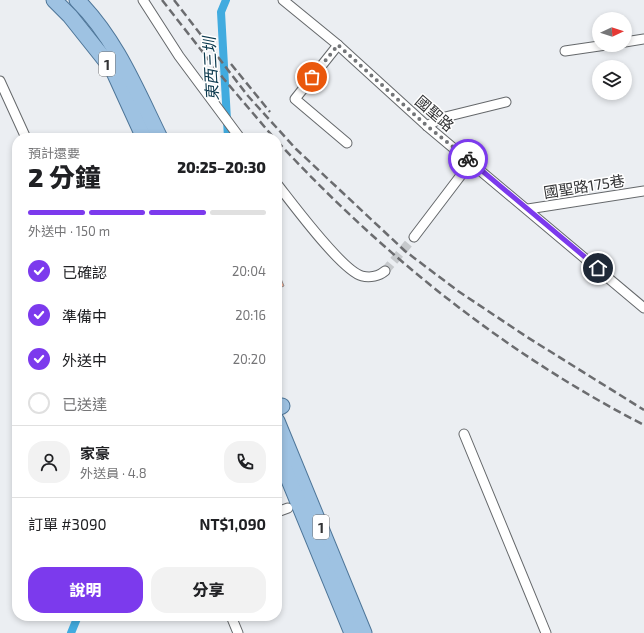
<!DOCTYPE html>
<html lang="zh-TW">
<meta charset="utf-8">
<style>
:root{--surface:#fff;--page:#f2f2f2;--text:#202124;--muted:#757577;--line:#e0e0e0;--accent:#7c3aed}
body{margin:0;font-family:"Exo 2","Noto Sans TC",sans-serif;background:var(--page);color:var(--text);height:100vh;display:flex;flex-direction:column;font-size:15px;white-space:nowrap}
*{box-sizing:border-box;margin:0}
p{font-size:13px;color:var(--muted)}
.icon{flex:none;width:22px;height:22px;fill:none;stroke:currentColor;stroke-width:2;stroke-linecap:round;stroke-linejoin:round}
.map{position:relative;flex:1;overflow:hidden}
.side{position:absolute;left:12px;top:133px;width:270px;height:488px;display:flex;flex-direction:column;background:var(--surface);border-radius:16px;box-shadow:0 2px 6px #0003}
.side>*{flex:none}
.needle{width:26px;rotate:86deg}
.controls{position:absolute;left:592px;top:12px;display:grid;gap:8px}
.controls a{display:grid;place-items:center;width:40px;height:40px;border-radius:50%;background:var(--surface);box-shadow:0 2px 6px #0003;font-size:20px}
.pin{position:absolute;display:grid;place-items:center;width:34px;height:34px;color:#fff;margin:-17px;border:2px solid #fff;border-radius:50%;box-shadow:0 1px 4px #0007}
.courier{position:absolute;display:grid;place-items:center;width:40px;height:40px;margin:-20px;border:3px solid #7c3aed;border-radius:50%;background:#fff;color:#222;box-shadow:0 1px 5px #0007}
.overview em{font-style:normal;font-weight:800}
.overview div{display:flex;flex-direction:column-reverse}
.overview{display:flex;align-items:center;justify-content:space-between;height:68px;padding:0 16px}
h1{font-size:26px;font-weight:800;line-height:30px}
.bar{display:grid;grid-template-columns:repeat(4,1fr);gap:6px 4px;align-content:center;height:48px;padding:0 16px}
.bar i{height:5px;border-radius:3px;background:var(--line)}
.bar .active{background:var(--accent)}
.bar p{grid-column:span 4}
.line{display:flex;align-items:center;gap:10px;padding:0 16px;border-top:1px solid var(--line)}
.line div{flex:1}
.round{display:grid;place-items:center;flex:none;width:42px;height:42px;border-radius:16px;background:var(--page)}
ol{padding:0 16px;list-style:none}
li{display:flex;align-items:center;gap:12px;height:44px}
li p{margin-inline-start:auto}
li .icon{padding:4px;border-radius:50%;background:var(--accent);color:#fff;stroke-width:4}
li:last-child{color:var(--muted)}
li i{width:22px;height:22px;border:2px solid var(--line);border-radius:50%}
.primary-button{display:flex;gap:8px;margin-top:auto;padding:8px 16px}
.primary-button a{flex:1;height:46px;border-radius:16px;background:var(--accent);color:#fff;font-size:16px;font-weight:800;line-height:46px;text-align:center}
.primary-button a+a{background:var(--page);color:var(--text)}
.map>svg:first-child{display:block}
</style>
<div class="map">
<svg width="644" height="633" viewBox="0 0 644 633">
<rect width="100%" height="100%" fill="#ebeef2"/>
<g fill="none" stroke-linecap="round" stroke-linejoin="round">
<g stroke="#41abdf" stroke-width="8">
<path d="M226,0L221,12L228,138"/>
<path d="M71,633L78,616"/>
</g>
</g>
<path fill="#fdb196" stroke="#95908f" d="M277,269L284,286L277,289Z"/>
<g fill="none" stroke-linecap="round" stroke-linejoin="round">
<path stroke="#c6c9cc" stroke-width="9" stroke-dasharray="9 4.5" stroke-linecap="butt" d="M385,271L414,237"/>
<g stroke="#65686b" stroke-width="11">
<g id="minor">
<path d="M143,0L179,56L240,138"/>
<path d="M283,0L338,45L427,126L644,308"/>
<path d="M625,42L644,39"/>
<path d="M338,45L295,99L347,143"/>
<path d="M565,51L606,45"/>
<path d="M0,81L26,138"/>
<path d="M427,126L441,118L506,102"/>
<path d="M277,184C292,203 342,271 362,276C370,278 379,276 385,271"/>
<path d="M528,209L644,191"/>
<path d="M414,237L471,162"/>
<path d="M464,434L546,633"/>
<path d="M277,512L288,508"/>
<path d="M231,616L238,633"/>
</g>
</g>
<g stroke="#4e7699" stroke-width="17">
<g id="primary">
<path d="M54,0L70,16L113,70L144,138"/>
<path d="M77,0C116,39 136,89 160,138"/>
<path d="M277,408L282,406"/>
<path d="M277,421L364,633"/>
<path d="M277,451L352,633"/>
</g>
</g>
<use href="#minor" stroke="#fff" stroke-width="9"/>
<use href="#primary" stroke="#9ec2e2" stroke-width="15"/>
<g stroke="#6b6c6f" stroke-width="2.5" stroke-dasharray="8 4" stroke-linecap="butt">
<path d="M162,0L223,78L274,138"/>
<path d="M174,0L248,96L296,149L405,251L458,291L527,337L644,410"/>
<path d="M231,64L270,112"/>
<path d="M277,141C382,255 506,354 644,425"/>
</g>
</g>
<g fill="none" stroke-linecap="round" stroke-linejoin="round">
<path stroke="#737578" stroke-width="4" stroke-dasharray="0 7.2" d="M312,77L338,45L427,126L468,159"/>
<path stroke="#7c3aed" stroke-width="5" d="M468,159L598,268"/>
</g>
<g text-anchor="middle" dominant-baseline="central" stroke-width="3" stroke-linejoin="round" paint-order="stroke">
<g fill="#fff" stroke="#707172" stroke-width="1">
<rect x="99" y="52" width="16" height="24" rx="3"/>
<rect x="313" y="515" width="16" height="24" rx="3"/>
</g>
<g font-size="14" font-weight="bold" fill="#333436">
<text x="107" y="64">1</text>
<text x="321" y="527">1</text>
</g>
<g font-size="15" fill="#333436" stroke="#fff">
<text transform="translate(435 113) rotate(41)">國聖路</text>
<text transform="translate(584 186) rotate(-9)">國聖路175巷</text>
</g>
<g font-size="16" font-style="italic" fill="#0b394e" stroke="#fff">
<text transform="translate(210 69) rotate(-93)">東西三圳</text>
</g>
</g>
</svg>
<div class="controls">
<a><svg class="needle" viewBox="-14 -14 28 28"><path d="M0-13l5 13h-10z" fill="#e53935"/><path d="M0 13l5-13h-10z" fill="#757577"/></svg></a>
<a><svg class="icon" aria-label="layers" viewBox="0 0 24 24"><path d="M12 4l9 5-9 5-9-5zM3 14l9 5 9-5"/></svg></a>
</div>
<div class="pin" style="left:312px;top:77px;background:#ea580c"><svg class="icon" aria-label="bag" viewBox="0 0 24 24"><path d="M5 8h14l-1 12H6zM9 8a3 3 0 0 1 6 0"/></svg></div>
<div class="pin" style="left:598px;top:268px;background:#1f2937"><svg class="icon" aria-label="home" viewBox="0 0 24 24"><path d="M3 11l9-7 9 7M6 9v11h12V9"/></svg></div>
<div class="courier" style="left:468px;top:159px"><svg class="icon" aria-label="bike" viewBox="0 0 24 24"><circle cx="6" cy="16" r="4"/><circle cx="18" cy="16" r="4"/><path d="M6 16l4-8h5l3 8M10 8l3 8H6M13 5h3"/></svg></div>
<section class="side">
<div class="overview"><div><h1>2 分鐘</h1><p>預計還要</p></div><em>20:25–20:30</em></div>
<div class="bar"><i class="active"></i><i class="active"></i><i class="active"></i><i></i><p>外送中 · 150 m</p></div>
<ol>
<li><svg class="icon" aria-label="check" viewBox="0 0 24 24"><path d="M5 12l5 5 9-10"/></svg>已確認<p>20:04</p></li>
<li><svg class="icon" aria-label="check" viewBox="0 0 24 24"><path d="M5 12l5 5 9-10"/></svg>準備中<p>20:16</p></li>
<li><svg class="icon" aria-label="check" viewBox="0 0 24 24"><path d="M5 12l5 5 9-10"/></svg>外送中<p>20:20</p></li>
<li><i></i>已送達</li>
</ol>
<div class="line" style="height:72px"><a class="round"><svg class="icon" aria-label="person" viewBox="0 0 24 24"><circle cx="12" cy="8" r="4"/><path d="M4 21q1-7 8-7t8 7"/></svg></a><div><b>家豪</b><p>外送員 · 4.8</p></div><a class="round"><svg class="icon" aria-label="phone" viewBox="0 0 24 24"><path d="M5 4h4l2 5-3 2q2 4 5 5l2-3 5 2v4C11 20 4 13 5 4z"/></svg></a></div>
<div class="line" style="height:52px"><div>訂單 #3090</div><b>NT$1,090</b></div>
<div class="primary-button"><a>說明</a><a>分享</a></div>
</section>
</div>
